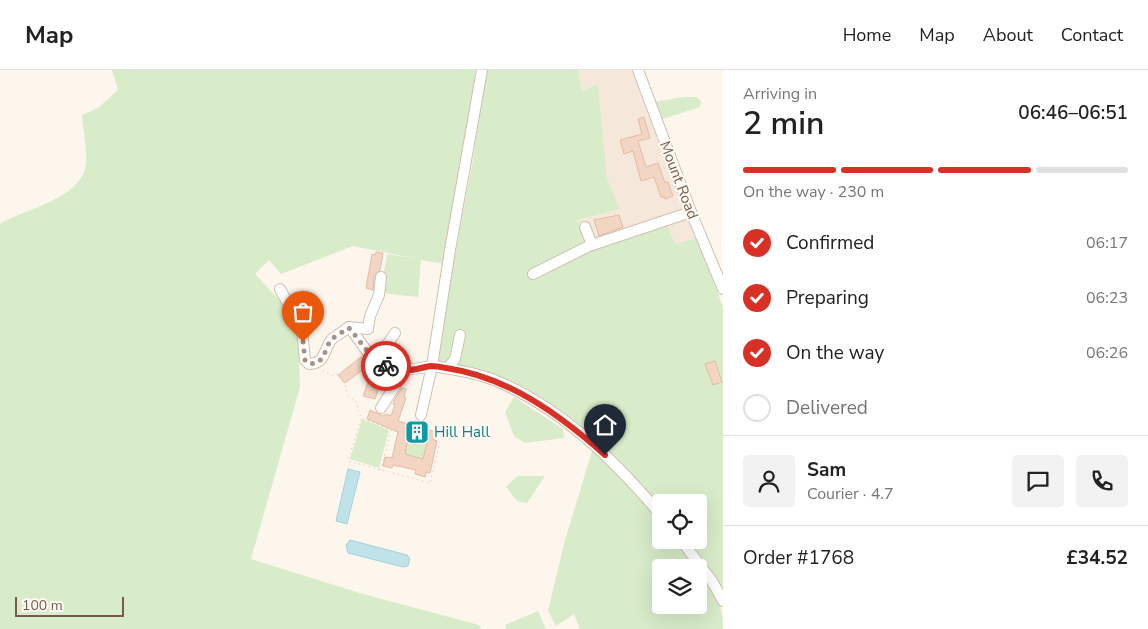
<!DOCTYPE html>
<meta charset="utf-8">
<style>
:root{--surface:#fff;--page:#f2f2f2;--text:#222;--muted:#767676;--line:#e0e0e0;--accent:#d93025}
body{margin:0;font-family:"Nunito Sans",sans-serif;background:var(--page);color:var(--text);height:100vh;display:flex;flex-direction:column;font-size:19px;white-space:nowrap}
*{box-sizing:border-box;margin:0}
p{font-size:16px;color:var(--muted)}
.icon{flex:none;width:28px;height:28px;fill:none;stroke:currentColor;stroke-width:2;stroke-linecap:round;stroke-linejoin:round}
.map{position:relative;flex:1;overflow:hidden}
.details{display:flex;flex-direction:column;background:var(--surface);width:425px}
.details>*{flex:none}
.buttons{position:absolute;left:652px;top:424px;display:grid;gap:10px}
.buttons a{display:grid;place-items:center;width:55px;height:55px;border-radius:5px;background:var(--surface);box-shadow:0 5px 20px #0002;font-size:25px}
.scale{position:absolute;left:15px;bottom:12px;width:109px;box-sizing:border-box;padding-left:5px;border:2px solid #7a5c4d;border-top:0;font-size:14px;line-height:18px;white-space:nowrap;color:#7a5c4d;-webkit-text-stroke:4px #fffaf3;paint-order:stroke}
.pin{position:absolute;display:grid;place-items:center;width:42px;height:42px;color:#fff;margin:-51px -21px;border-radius:50% 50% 50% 0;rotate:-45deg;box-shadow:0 0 5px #0007}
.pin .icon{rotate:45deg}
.courier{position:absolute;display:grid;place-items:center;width:50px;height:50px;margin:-25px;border:4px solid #d93025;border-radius:50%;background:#fff;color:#222;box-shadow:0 1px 6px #0007}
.summary em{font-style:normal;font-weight:600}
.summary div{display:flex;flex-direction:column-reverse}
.summary{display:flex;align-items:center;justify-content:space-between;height:85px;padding:0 20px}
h1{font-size:32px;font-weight:600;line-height:38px}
.bar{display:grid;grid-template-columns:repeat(4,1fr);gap:8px 5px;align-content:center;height:60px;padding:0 20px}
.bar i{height:6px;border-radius:4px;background:var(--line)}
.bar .selected{background:var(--accent)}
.bar p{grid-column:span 4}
.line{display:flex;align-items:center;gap:12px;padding:0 20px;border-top:1px solid var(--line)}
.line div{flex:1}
.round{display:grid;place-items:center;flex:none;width:52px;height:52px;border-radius:5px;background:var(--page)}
ol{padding:0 20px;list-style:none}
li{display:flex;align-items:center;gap:15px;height:55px}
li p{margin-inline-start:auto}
li .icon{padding:5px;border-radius:50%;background:var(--accent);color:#fff;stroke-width:4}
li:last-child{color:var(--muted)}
li i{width:28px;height:28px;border:2px solid var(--line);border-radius:50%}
header{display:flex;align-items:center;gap:30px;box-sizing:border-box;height:70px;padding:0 25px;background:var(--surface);border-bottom:1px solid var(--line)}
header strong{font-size:24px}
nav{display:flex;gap:28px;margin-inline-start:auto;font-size:18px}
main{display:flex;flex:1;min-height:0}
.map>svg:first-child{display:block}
</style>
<header>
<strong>Map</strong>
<nav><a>Home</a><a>Map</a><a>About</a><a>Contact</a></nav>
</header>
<main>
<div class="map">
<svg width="723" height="559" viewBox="0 0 723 559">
<rect width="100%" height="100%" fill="#fdf6ec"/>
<path fill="#f5e8da" d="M578,0H632L653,58L697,168L675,174L667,153L586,181L577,150L620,139L607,108L598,15L582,21Z"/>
<g fill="#d8ecc9">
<path d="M112,0H476L445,194L421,190L418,227L380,223L387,184L418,189L353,176L281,204L269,190L255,204L282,233L298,259L300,317L251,489L363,524L479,555L481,559H0V154C24,139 86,128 86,91C87,76 83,60 82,45L98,38L118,20Z"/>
<path d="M486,0H578L582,21L598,14L607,108L620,139L577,150L586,181L667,153L675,174L697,168L723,237V526L685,470H699V432H661V441L617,391L518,319L439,293L436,286L473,89Z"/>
<path d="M684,27H696L701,31L700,37L660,50L653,32Z"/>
<path d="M514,327L563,359L564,368L525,373L514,366L505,342Z"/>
<path d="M362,349L389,360L379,398L350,389Z"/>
<path d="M409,365L428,369L423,389L405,384Z"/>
<path d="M593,378L641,426L661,450V470H678L697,497L661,498V535H699V499C715,520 723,532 723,559H580L574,544L556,556L548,541L565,470Z"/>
<path d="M517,406H545L527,433L517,431L506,417Z"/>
<path d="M538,541L546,559H506L505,555Z"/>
</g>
<g fill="#bfe3e8" stroke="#a5d3da">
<path d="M348,399L360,402L347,454L336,451Z"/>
<path d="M350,470L407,485L410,489L408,496L403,497L348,483L346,475Z"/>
</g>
<g fill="#f3d5c3" stroke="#e6bba3" fill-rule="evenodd">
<path d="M644,47L650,68L638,71L646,97L658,93L665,113L668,112L673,126L665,129L664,127H661L654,107L641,111L633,81L624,84L620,70L642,64L638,49Z"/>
<path d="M619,145L623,157L599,166L594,150Z"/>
<path d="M376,182L383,183L380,200L374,206L373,220L366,218L372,184L375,185Z"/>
<path d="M361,287L368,296L345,313L338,305Z"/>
<path d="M715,291L722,312L713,315L705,294Z"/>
<path d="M380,304L392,308L388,314L381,311L375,329L363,326L370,307L378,310Z"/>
<path d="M402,318L406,319L404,327L406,328L398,351L436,362L434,370L437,371L430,403L426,402L425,407L415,404L416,400L393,395L392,398L383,396L385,387L392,388L398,362L367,349L370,340L383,346L386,344L391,346L395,335L393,334L394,331ZM409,365L428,369L423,389L405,384Z"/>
</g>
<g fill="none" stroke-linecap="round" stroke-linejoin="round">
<g stroke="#d1beb0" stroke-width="12">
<g id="minor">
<path d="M638,0L691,142L723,219"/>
<path d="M585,157L592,175"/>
<path d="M533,204L589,176L691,142"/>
<path d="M280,219L302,259L305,290L309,294C327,293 323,279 332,269C337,265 344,261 349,257L368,259L370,246L379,225L381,207"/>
<path d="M349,257C356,266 362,274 368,283C383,303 410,301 432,296L450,180L482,0"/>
<path d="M377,290L395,263"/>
<path d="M448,298L455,289L460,265"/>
<path d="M381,338L405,300"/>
<path d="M421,345L432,296C454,299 478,303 499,312C564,340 616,392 661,445"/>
<path d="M681,470L712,511L723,531"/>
</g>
</g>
<g stroke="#d9b8a5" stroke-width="1" stroke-dasharray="1 4" stroke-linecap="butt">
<path d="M323,301L333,306L337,304L345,315L347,323L350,327L358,334L357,339L361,347"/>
<path d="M381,400L391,360L361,348L348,391L430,413L442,363L428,350"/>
</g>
<use href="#minor" stroke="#fff" stroke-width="10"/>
</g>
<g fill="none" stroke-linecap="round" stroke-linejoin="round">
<path stroke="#a89285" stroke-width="5" stroke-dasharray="0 9" d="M303,272L305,290L309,294C327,293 323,279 332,269C337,265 344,261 349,258C360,270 370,289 386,296"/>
<path stroke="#d93025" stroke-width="6" d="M386,296C392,297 398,300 405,300C414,301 422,297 431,296C436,296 441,297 446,298C508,307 559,344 605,385"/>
</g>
<defs>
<g id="building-square" transform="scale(1.25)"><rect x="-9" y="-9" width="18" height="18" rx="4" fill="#0f9aa8" stroke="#fffaf3"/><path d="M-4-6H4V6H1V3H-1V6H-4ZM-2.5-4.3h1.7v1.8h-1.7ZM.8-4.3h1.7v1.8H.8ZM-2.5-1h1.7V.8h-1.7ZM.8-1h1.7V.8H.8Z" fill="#fff"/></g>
</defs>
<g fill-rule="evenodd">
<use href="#building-square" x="417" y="362"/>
</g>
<g text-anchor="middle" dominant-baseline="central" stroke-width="4" stroke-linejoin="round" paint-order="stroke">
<g font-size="15" fill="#7a5c4d" stroke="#fffaf3">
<text transform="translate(679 110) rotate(69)">Mount Road</text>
</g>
<g font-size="15" fill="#0d838f" stroke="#fffaf3" text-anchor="start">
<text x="434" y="362">Hill Hall</text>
</g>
</g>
</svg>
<div class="buttons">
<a><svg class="icon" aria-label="locate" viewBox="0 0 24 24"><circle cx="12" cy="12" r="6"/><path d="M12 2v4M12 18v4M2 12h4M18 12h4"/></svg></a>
<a><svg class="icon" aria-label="layers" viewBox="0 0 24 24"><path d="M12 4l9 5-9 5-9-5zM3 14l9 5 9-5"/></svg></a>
</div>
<div class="scale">100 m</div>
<div class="pin" style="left:303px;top:272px;background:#ea580c"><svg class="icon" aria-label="bag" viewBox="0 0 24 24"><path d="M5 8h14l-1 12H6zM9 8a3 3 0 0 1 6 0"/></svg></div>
<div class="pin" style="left:605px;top:385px;background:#1f2937"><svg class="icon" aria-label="home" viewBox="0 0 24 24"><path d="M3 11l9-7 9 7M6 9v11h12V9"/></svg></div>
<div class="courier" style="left:386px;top:296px"><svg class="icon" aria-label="bike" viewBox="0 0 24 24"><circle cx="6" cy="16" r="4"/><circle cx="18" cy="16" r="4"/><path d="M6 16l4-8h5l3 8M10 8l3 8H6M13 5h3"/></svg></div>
</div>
<section class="details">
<div class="summary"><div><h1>2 min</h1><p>Arriving in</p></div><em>06:46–06:51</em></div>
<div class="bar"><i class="selected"></i><i class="selected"></i><i class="selected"></i><i></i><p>On the way · 230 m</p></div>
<ol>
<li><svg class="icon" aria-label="check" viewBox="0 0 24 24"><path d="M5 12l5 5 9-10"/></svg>Confirmed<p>06:17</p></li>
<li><svg class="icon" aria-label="check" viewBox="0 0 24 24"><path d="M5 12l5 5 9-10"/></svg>Preparing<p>06:23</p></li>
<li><svg class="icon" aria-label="check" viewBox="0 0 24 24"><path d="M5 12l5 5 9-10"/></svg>On the way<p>06:26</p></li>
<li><i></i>Delivered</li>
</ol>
<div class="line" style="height:90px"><a class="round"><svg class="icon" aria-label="person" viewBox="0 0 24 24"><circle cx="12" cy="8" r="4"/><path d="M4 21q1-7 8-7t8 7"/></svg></a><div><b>Sam</b><p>Courier · 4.7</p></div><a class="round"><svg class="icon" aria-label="chat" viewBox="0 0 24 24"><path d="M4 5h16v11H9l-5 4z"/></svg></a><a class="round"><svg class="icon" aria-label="phone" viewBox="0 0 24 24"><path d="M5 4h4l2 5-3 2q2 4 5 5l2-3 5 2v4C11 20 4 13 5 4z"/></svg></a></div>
<div class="line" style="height:65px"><div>Order #1768</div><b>£34.52</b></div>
</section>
</main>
